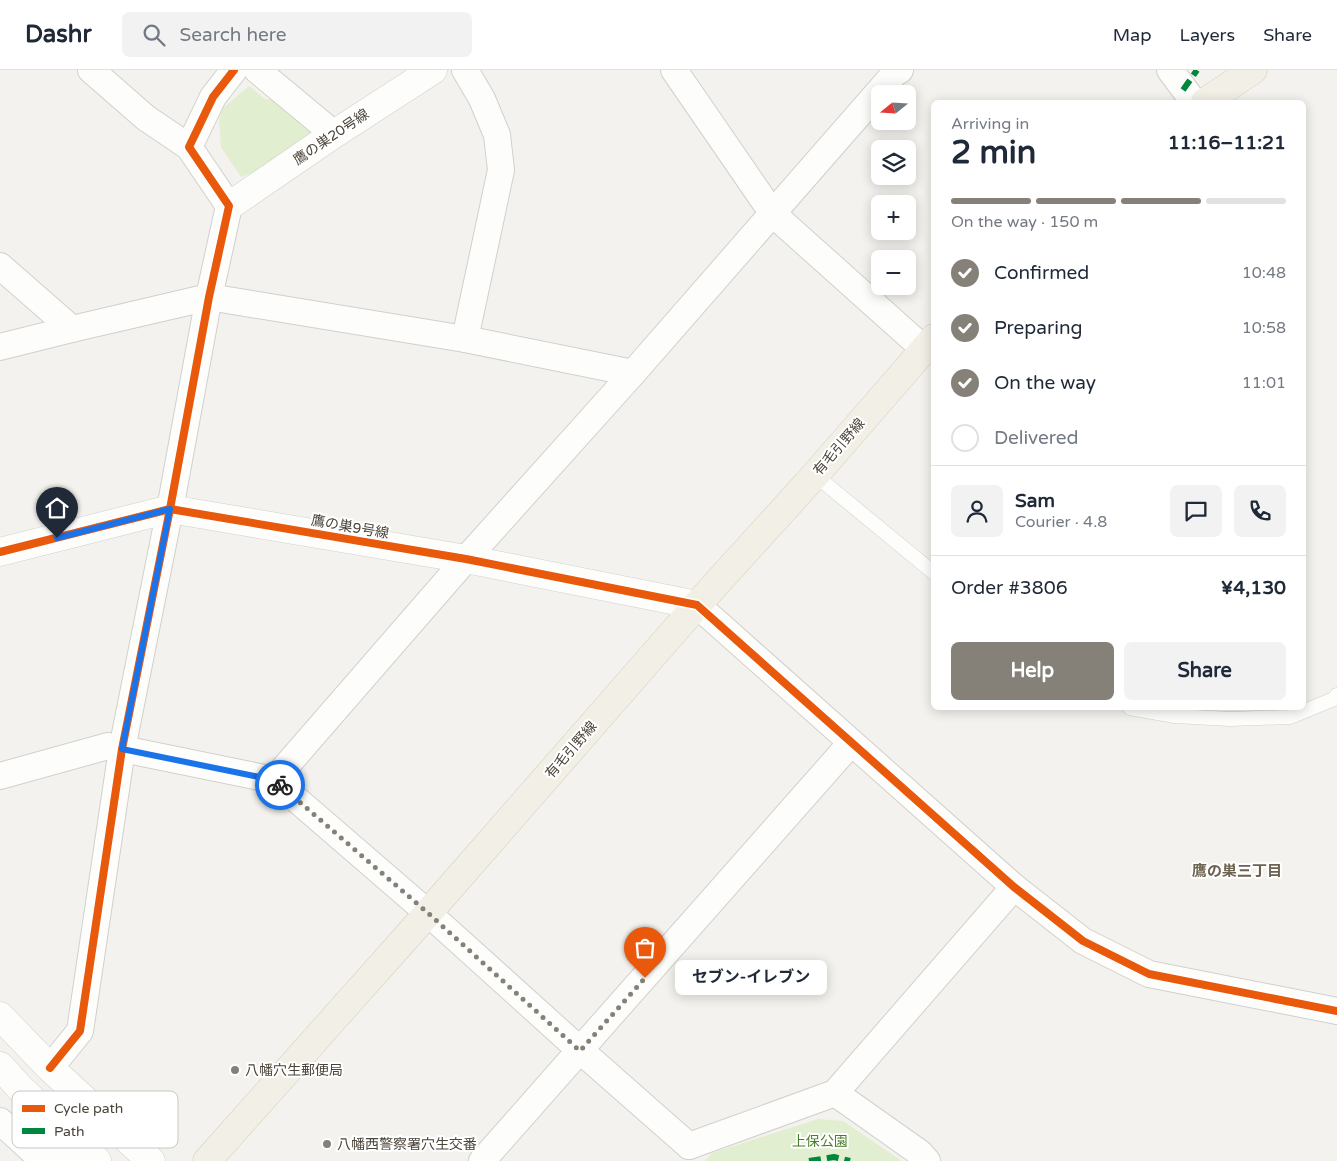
<!DOCTYPE html>
<meta charset="utf-8">
<style>
:root{--surface:#fff;--page:#f2f2f3;--text:#1f2937;--muted:#747a83;--line:#e0e1e3;--accent:#868178}
body{margin:0;font-family:"Varela Round","Noto Sans JP",sans-serif;background:var(--page);color:var(--text);height:100vh;display:flex;flex-direction:column;font-size:19px;white-space:nowrap}
*{box-sizing:border-box;margin:0}
p{font-size:16px;color:var(--muted)}
.icon{flex:none;width:28px;height:28px;fill:none;stroke:currentColor;stroke-width:2;stroke-linecap:round;stroke-linejoin:round}
.map{position:relative;flex:1;overflow:hidden}
.panel{position:absolute;left:931px;top:30px;width:375px;height:610px;display:flex;flex-direction:column;background:var(--surface);border-radius:8px;box-shadow:0 2px 12px #0003}
.panel>*{flex:none}
.needle{width:32px;rotate:252deg}
.fabs{position:absolute;left:871px;top:15px;display:grid;gap:10px}
.fabs a{display:grid;place-items:center;width:45px;height:45px;border-radius:8px;background:var(--surface);box-shadow:0 2px 12px #0003;font-size:25px}
.pin{position:absolute;display:grid;place-items:center;width:42px;height:42px;color:#fff;margin:-51px -21px;border-radius:50% 50% 50% 0;rotate:-45deg;box-shadow:0 0 5px #0007}
.pin .icon{rotate:45deg}
.courier{position:absolute;display:grid;place-items:center;width:50px;height:50px;margin:-25px;border:4px solid #1a73e8;border-radius:50%;background:#fff;color:#222;box-shadow:0 1px 6px #0007}
.bubble{position:absolute;height:35px;border-radius:8px;background:var(--surface);box-shadow:0 2px 12px #0003;font-size:16px;font-weight:700;line-height:35px;text-align:center}
.headline em{font-style:normal;font-weight:700}
.headline div{display:flex;flex-direction:column-reverse}
.headline{display:flex;align-items:center;justify-content:space-between;height:85px;padding:0 20px}
h1{font-size:32px;font-weight:700;line-height:38px}
.bar{display:grid;grid-template-columns:repeat(4,1fr);gap:8px 5px;align-content:center;height:60px;padding:0 20px}
.bar i{height:6px;border-radius:4px;background:var(--line)}
.bar .current{background:var(--accent)}
.bar p{grid-column:span 4}
.line{display:flex;align-items:center;gap:12px;padding:0 20px;border-top:1px solid var(--line)}
.line div{flex:1}
.round{display:grid;place-items:center;flex:none;width:52px;height:52px;border-radius:8px;background:var(--page)}
ol{padding:0 20px;list-style:none}
li{display:flex;align-items:center;gap:15px;height:55px}
li p{margin-inline-start:auto}
li .icon{padding:5px;border-radius:50%;background:var(--accent);color:#fff;stroke-width:4}
li:last-child{color:var(--muted)}
li i{width:28px;height:28px;border:2px solid var(--line);border-radius:50%}
.primary-button{display:flex;gap:10px;margin-top:auto;padding:10px 20px}
.primary-button a{flex:1;height:58px;border-radius:8px;background:var(--accent);color:#fff;font-size:20px;font-weight:700;line-height:58px;text-align:center}
.primary-button a+a{background:var(--page);color:var(--text)}
header{display:flex;align-items:center;gap:30px;box-sizing:border-box;height:70px;padding:0 25px;background:var(--surface);border-bottom:1px solid var(--line)}
header strong{font-size:24px}
nav{display:flex;gap:28px;margin-inline-start:auto;font-size:18px}
.search{width:350px;height:45px;background:var(--page);display:flex;align-items:center;gap:12px;box-sizing:border-box;padding:0 18px;border-radius:8px;color:var(--muted);font-size:19px}
.map>svg:first-child{display:block}
</style>
<header>
<strong>Dashr</strong>
<div class="search"><svg class="icon" aria-label="search" viewBox="0 0 24 24"><circle cx="10" cy="10" r="6"/><path d="M15 15l6 6"/></svg>Search here</div>
<nav><a>Map</a><a>Layers</a><a>Share</a></nav>
</header>
<div class="map">
<svg width="1337" height="1091" viewBox="0 0 1337 1091">
<rect width="100%" height="100%" fill="#f4f2ee"/>
<g fill="#e1eecf">
<path d="M249,16L265,29L283,31L318,62L257,102L241,107L221,77L219,49L223,38Z"/>
<path d="M818,1049L843,1051L902,1091H705L712,1083Z"/>
</g>
<g fill="none" stroke-linecap="round" stroke-linejoin="round">
<g stroke="#d2d0cb" stroke-width="15">
<g id="service">
<path d="M815,405L934,503"/>
<path d="M1130,638L1175,646L1230,649L1290,647L1334,629L1337,625"/>
</g>
</g>
<g stroke="#d2d0cb" stroke-width="28">
<g id="minor">
<path d="M91,0L146,48L189,77"/>
<path d="M257,0L334,64"/>
<path d="M674,0L773,144L924,279"/>
<path d="M1170,0L1194,32"/>
<path d="M0,196L72,259"/>
<path d="M465,269L501,100L497,65L482,29L465,0"/>
<path d="M0,277L72,259L209,227L465,269L633,303"/>
<path d="M697,535L1014,817L1083,871L1149,904L1337,941"/>
<path d="M0,706L108,676L274,710L428,843L581,981L689,1076"/>
<path d="M274,710L466,489L633,303L896,2L900,0"/>
<path d="M50,998L80,961L122,679L170,439L209,227L229,136L189,77L213,27L234,0"/>
<path d="M835,1023L1014,817"/>
<path d="M0,1051L37,1085L61,1088L83,1079"/>
<path d="M689,1076L835,1023L920,1083L927,1091"/>
<path d="M482,1091L851,673"/>
</g>
</g>
<g stroke="#d2d0cb" stroke-width="29">
<g id="tertiary">
<path d="M229,136L334,64L433,0"/>
<path d="M0,482L170,439L466,489L697,535"/>
<path d="M0,946L50,998L151,1091"/>
<path d="M0,996L19,1017L97,1091"/>
</g>
</g>
<g stroke="#d6cebb" stroke-width="29">
<g id="primary">
<path d="M1205,32L1253,0"/>
<path d="M207,1091L428,843L697,535L815,405L934,268"/>
</g>
</g>
<use href="#service" stroke="#fdfdfc" stroke-width="14"/>
<use href="#minor" stroke="#fdfdfc" stroke-width="26"/>
<use href="#tertiary" stroke="#fdfdfc" stroke-width="28"/>
<use href="#primary" stroke="#f2efe6" stroke-width="28"/>
<g stroke="#00873e" stroke-width="6" stroke-dasharray="12 6" stroke-linecap="butt">
<path d="M1183,20L1197,0"/>
<path d="M809,1091L834,1087L850,1091"/>
</g>
<g stroke="#fff" stroke-width="11">
<g id="cycleway">
<path d="M0,482L170,439L466,489L697,535L1014,817L1083,871L1149,904L1337,941"/>
<path d="M50,998L80,961L122,679L170,439L209,227L229,136L189,77L213,27L234,0"/>
</g>
</g>
<use href="#cycleway" stroke="#e8590c" stroke-width="8"/>
</g>
<g fill="none" stroke-linecap="round" stroke-linejoin="round">
<path stroke="#868178" stroke-width="5" stroke-dasharray="0 9" d="M280,715L428,843L580,981L645,908"/>
<path stroke="#1a73e8" stroke-width="6" d="M57,468L170,439L122,679L274,710L280,715"/>
</g>
<g fill="#868178" stroke="#fff" stroke-width="2">
<circle cx="235" cy="1000" r="5"/>
<circle cx="327" cy="1074" r="5"/>
</g>
<g text-anchor="middle" dominant-baseline="central" stroke-width="4" stroke-linejoin="round" paint-order="stroke">
<g font-size="14" fill="#4b4439" stroke="#fff">
<text transform="translate(331 67) rotate(-34)">鷹の巣20号線</text>
<text transform="translate(839 377) rotate(-49)">有毛引野線</text>
<text transform="translate(350 457) rotate(10)">鷹の巣9号線</text>
<text transform="translate(571 680) rotate(-49)">有毛引野線</text>
</g>
<g font-size="14" fill="#4b4439" stroke="#fff" text-anchor="start">
<text x="245" y="1000">八幡穴生郵便局</text>
<text x="337" y="1074">八幡西警察署穴生交番</text>
</g>
<g font-size="14" fill="#4a7f2a" stroke="#fff">
<text x="820" y="1071">上保公園</text>
</g>
<g font-size="15" font-weight="bold" fill="#6e6250" stroke="#fff">
<text x="1237" y="801">鷹の巣三丁目</text>
</g>
</g>
<rect x="12" y="1021" width="166" height="57" rx="8" fill="#fff" stroke="#c9c7c4" stroke-width="1"/>
<rect x="22" y="1035" width="23" height="7" fill="#e8590c"/>
<rect x="22" y="1058" width="23" height="6" fill="#00873e"/>
<g font-size="14" fill="#4b4439">
<text x="54" y="1043">Cycle path</text>
<text x="54" y="1066">Path</text>
</g>
</svg>
<div class="fabs">
<a><svg class="needle" viewBox="-14 -14 28 28"><path d="M0-13l5 13h-10z" fill="#e53935"/><path d="M0 13l5-13h-10z" fill="#747a83"/></svg></a>
<a><svg class="icon" aria-label="layers" viewBox="0 0 24 24"><path d="M12 4l9 5-9 5-9-5zM3 14l9 5 9-5"/></svg></a>
<a>+</a>
<a>−</a>
</div>
<div class="pin" style="left:645px;top:908px;background:#ea580c"><svg class="icon" aria-label="bag" viewBox="0 0 24 24"><path d="M5 8h14l-1 12H6zM9 8a3 3 0 0 1 6 0"/></svg></div>
<div class="pin" style="left:57px;top:468px;background:#1f2937"><svg class="icon" aria-label="home" viewBox="0 0 24 24"><path d="M3 11l9-7 9 7M6 9v11h12V9"/></svg></div>
<div class="courier" style="left:280px;top:715px"><svg class="icon" aria-label="bike" viewBox="0 0 24 24"><circle cx="6" cy="16" r="4"/><circle cx="18" cy="16" r="4"/><path d="M6 16l4-8h5l3 8M10 8l3 8H6M13 5h3"/></svg></div>
<div class="bubble" style="left:675px;top:890px;width:152px">セブン-イレブン</div>
<section class="panel">
<div class="headline"><div><h1>2 min</h1><p>Arriving in</p></div><em>11:16–11:21</em></div>
<div class="bar"><i class="current"></i><i class="current"></i><i class="current"></i><i></i><p>On the way · 150 m</p></div>
<ol>
<li><svg class="icon" aria-label="check" viewBox="0 0 24 24"><path d="M5 12l5 5 9-10"/></svg>Confirmed<p>10:48</p></li>
<li><svg class="icon" aria-label="check" viewBox="0 0 24 24"><path d="M5 12l5 5 9-10"/></svg>Preparing<p>10:58</p></li>
<li><svg class="icon" aria-label="check" viewBox="0 0 24 24"><path d="M5 12l5 5 9-10"/></svg>On the way<p>11:01</p></li>
<li><i></i>Delivered</li>
</ol>
<div class="line" style="height:90px"><a class="round"><svg class="icon" aria-label="person" viewBox="0 0 24 24"><circle cx="12" cy="8" r="4"/><path d="M4 21q1-7 8-7t8 7"/></svg></a><div><b>Sam</b><p>Courier · 4.8</p></div><a class="round"><svg class="icon" aria-label="chat" viewBox="0 0 24 24"><path d="M4 5h16v11H9l-5 4z"/></svg></a><a class="round"><svg class="icon" aria-label="phone" viewBox="0 0 24 24"><path d="M5 4h4l2 5-3 2q2 4 5 5l2-3 5 2v4C11 20 4 13 5 4z"/></svg></a></div>
<div class="line" style="height:65px"><div>Order #3806</div><b>¥4,130</b></div>
<div class="primary-button"><a>Help</a><a>Share</a></div>
</section>
</div>
